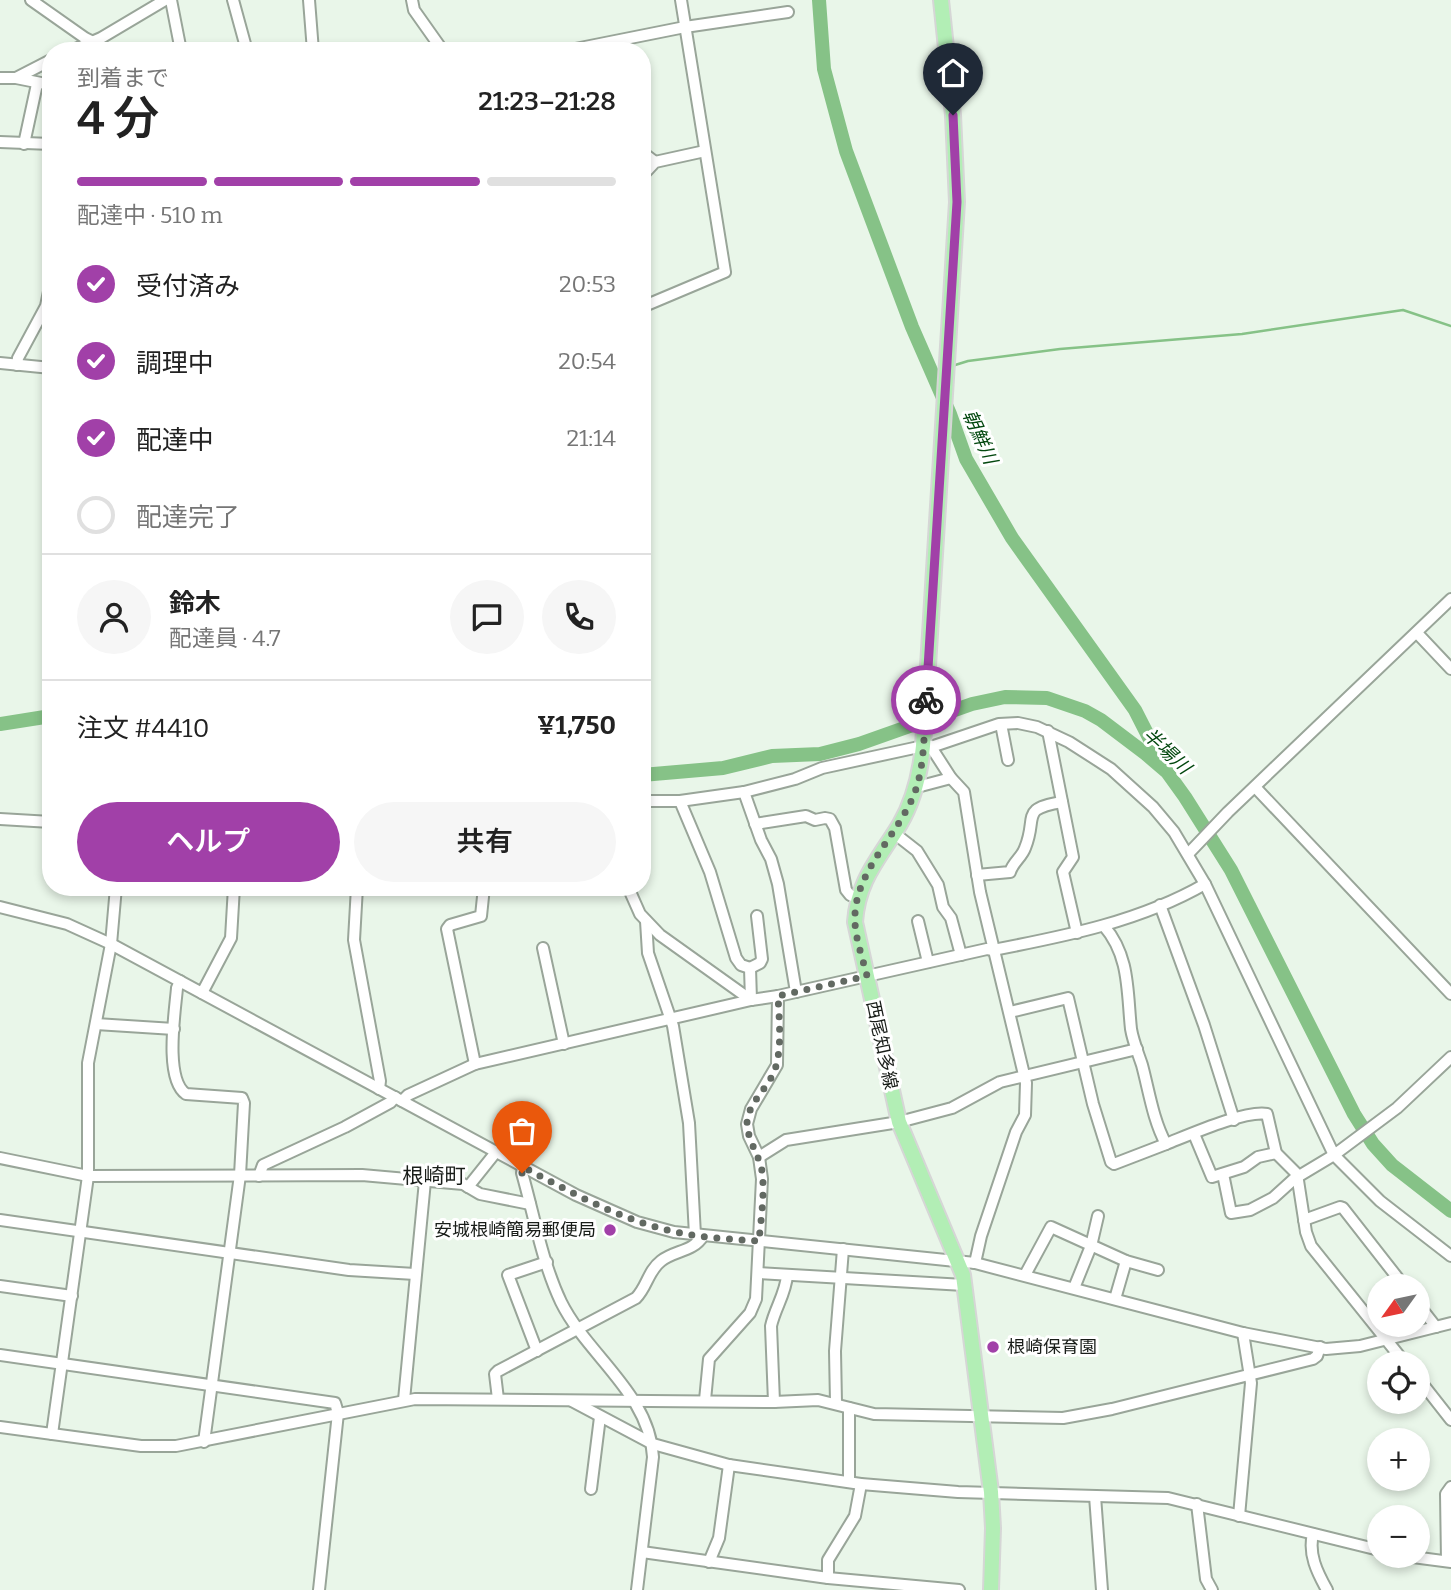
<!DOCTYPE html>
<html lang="ja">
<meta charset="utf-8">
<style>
:root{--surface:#fff;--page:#f6f6f6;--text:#222;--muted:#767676;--line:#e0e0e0;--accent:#a140a8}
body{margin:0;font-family:Bitter,"Noto Sans JP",serif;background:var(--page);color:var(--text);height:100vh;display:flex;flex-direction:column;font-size:26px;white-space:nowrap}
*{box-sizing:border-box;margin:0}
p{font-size:23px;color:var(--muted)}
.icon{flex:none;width:38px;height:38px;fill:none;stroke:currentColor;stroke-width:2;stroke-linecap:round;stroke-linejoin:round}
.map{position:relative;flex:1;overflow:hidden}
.drawer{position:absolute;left:42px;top:42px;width:609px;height:854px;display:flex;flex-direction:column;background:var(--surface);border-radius:28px;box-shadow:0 4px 10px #0003}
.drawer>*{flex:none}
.needle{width:46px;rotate:237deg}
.buttons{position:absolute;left:1367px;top:1274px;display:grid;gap:14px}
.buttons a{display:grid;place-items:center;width:63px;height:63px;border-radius:50%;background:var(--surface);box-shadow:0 4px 10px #0003;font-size:35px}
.pin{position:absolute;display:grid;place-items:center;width:60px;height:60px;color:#fff;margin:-72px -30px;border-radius:50% 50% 50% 0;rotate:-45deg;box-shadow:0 0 7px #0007}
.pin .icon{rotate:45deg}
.courier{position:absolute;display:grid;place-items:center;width:70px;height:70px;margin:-35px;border:5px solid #a140a8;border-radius:50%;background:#fff;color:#222;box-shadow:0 2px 9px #0007}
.head em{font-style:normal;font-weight:600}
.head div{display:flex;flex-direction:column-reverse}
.head{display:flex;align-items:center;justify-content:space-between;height:119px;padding:0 35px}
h1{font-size:46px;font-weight:600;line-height:52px}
.bar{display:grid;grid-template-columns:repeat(4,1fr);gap:10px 7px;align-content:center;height:84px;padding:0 35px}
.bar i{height:9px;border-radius:5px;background:var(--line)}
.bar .current{background:var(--accent)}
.bar p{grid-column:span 4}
.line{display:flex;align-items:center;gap:18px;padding:0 35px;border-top:2px solid var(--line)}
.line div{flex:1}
.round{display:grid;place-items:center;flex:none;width:74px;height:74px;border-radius:37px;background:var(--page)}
ol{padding:0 35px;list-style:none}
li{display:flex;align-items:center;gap:21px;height:77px}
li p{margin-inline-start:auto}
li .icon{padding:7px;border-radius:50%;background:var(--accent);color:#fff;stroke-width:4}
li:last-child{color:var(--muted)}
li i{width:38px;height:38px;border:4px solid var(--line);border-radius:50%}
.primary-button{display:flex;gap:14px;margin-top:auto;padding:14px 35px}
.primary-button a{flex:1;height:80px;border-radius:42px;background:var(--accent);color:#fff;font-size:28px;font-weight:600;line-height:80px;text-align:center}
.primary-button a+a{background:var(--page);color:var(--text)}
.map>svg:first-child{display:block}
</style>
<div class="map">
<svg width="1451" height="1590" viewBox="0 0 1451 1590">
<rect width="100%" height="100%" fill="#e9f6e9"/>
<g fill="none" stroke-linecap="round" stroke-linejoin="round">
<g stroke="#86c287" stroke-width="2.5">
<path d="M952,366L968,361L1060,349L1242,334L1403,310L1451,326"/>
<path d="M931,372L942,369"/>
</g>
<g stroke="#86c287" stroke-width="14">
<path d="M819,0L824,69L846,151L912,327L950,414L966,459L1012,538L1135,710L1163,765"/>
<path d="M0,724L51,716"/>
<path d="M642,775L723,768L772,756L820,754L859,744L972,704L1005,697L1047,698L1085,711L1101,720L1146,754L1167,772L1185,797L1231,870L1354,1114L1373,1144L1392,1165L1451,1211"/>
</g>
<g stroke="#99a599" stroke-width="14">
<g id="minor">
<path d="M31,0L85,38L111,51"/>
<path d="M171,0L181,51"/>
<path d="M233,0L247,51"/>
<path d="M309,0L313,51"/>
<path d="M412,0L414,10L443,51"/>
<path d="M71,51L101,38L165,0"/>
<path d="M565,51L685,27L788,12"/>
<path d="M0,78H16L51,85"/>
<path d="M16,78L51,60"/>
<path d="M0,142L51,144"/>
<path d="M24,144L37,84"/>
<path d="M642,152L655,162"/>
<path d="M642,176L655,162L705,151"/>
<path d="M642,307L725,272L681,0"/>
<path d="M0,363L51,368"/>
<path d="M17,365L18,358L46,306L51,282"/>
<path d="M1417,633L1451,669"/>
<path d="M1001,724L1008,760"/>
<path d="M1048,731L1073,857L1063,872L1077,933"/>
<path d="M931,747L951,778L964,792L980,892L1026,1083L1025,1115L1016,1132L981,1236L975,1263"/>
<path d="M917,787L951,778"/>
<path d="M1255,787L1451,994"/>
<path d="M744,792L761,840L771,859L778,884L796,992"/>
<path d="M642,801H680L744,792L795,779L822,768L928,745L931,747L999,724L1018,723L1037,727L1069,742L1111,769L1153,807L1174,832L1205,884L1334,1155L1380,1201L1451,1256"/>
<path d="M680,801L710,872L736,958L741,965L750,968L751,1000"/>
<path d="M0,819L51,822"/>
<path d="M755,824L806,816L815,820L825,818L830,819L835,828L846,890L850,895L858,898"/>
<path d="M894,833L917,851L938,885L943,907L951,918L961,955"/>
<path d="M1188,854L1228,812L1451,599"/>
<path d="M977,875L1010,872C1013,862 1022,857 1025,848C1038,817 1019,809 1062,802"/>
<path d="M357,887L354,940L380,1081L379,1089"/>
<path d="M628,887L640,914L660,935L751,1000"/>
<path d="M1160,905L1204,1025L1234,1120"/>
<path d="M0,907L67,924L111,944L576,1195L637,1222L674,1232L975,1263L1243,1333L1326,1349L1360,1346L1451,1323"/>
<path d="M646,921L648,953L673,1026L689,1123L695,1235"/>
<path d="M918,921L928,962"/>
<path d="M1104,926C1130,956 1127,992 1131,1029C1133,1041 1138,1053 1142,1065C1149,1091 1153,1120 1166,1144C1189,1135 1245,1110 1267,1114L1276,1153L1297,1174L1306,1232L1311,1246L1405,1363"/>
<path d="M543,948L564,1044"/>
<path d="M750,968L760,963L762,959L757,916"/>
<path d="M180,981L177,988C175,1012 164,1079 186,1094L242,1098L244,1103L240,1175L204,1442"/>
<path d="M202,993L231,938L234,887"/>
<path d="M1010,1012L1068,998L1093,1104L1111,1162L1114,1164L1166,1144"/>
<path d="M96,1024L174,1029"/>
<path d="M475,1064L447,929L450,925L481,916L484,887"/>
<path d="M402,1101L408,1095L475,1064L751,1000L778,996L987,949L993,950C1066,936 1141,921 1205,884"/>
<path d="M1194,1134L1212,1177L1244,1167L1258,1157L1276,1153"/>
<path d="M759,1157L786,1140L899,1122L952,1108L1000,1082L1137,1049"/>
<path d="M0,1158L88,1176L362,1175L463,1184L480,1194L530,1204"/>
<path d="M523,1167L522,1173C534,1215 542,1262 561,1302C587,1355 650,1394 653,1457L637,1590"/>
<path d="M1223,1174L1231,1213L1250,1210L1273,1198L1294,1179L1334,1155L1397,1108L1451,1057"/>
<path d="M259,1176L263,1165L345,1127L391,1102L395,1097"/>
<path d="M468,1187L496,1152"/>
<path d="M0,1220L349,1270L415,1274"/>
<path d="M1304,1220L1340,1207L1343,1208L1404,1286"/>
<path d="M758,1273L964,1285"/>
<path d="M1025,1275L1051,1227L1126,1261L1158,1270"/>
<path d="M0,1286L72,1296"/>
<path d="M1074,1288L1091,1246L1098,1216"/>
<path d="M1115,1299L1126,1261"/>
<path d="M1418,1304L1436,1327"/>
<path d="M537,1351L508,1275L547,1262"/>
<path d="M0,1355L335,1403L338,1413L319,1590"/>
<path d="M1418,1378L1451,1420"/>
<path d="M498,1399L495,1374L498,1371L636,1298C647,1287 648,1271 661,1261C675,1250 693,1252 703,1236"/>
<path d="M404,1400L425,1181"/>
<path d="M705,1400L709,1359L750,1313L756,1299L762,1179L759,1157L749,1136L747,1124L751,1109L777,1065L778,996"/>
<path d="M572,1401L653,1444L729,1465L861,1484L958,1492L1168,1498L1379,1550"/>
<path d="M774,1402L771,1326C775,1308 786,1293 787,1275"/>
<path d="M836,1403L835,1351L843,1249"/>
<path d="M0,1427L141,1446H176L415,1399L774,1402L818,1400L874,1414L1063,1418L1112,1409L1313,1359L1317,1356L1320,1347"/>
<path d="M52,1434L88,1176V1063L111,944L116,887"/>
<path d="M849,1482V1408"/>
<path d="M591,1489L600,1417"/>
<path d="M1095,1496L1102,1590"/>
<path d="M1197,1504L1206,1579L1212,1590"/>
<path d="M1239,1516L1251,1383L1243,1333"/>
<path d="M1313,1534C1308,1554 1317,1572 1327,1590"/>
<path d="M642,1552L828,1578L959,1590"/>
<path d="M1405,1556L1451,1562"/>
<path d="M1447,1561L1446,1494L1451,1487"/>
<path d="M709,1562L719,1538L729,1465"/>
<path d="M828,1578V1560L855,1516L861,1484"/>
</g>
</g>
<g stroke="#d6d6d6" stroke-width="18">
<path id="major" d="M941,0L953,115L957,202L923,746C920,775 914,800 900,824C879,859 858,879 855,922L899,1122L963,1275L991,1492L993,1528L991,1590"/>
</g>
<use href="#minor" stroke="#fff" stroke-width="10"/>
<use href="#major" stroke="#b2eeb5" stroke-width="14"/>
</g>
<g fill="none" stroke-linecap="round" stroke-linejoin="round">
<path stroke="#626962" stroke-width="7" stroke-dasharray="0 12.6" d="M522,1173L523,1167C571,1192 618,1219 672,1231C700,1238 730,1239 759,1241C761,1218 765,1194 762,1171C759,1155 748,1141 747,1124C747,1102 771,1087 776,1066C782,1045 779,1018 778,996L867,976C863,959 856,941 855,923C852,870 902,834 917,786C925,759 924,728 926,700"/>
<path stroke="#a140a8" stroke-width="9" d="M926,700L957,202L953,115"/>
</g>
<g fill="#a140a8" stroke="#fff" stroke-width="2.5">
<circle cx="610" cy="1230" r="7"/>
<circle cx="993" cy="1347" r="7"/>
</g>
<g text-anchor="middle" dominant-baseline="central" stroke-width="6" stroke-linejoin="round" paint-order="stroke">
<g font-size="18" fill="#191d19" stroke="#fff">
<text transform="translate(882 1045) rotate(78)">西尾知多線</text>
</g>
<g font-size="18" fill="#191d19" stroke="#fff" text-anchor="end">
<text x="596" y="1230">安城根崎簡易郵便局</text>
<text x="1007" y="1347" text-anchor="start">根崎保育園</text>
</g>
<g font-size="19" font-style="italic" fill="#03480f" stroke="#fff">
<text transform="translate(980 437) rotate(66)">朝鮮川</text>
<text transform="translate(1167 751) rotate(43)">半場川</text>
</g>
<g font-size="21" fill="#191d19" stroke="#fff">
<text x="434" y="1176">根崎町</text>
</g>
</g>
</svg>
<div class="buttons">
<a><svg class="needle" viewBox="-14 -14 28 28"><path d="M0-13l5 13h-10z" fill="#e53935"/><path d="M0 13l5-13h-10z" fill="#767676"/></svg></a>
<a><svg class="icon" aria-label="locate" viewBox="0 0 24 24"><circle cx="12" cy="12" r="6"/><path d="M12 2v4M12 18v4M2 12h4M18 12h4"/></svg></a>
<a>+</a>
<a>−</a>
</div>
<div class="pin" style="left:522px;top:1173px;background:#ea580c"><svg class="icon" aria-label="bag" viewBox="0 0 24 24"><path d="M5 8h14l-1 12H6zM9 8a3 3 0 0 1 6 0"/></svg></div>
<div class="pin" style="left:953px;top:115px;background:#1f2937"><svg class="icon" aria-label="home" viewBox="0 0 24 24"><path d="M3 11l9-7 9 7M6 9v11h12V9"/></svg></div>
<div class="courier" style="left:926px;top:700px"><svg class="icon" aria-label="bike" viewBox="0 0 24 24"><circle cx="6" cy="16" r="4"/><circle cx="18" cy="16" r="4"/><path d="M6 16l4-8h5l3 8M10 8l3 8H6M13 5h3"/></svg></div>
<section class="drawer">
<div class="head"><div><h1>4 分</h1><p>到着まで</p></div><em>21:23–21:28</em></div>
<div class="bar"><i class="current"></i><i class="current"></i><i class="current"></i><i></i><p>配達中 · 510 m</p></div>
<ol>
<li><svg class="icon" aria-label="check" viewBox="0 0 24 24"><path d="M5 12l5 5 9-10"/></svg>受付済み<p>20:53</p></li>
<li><svg class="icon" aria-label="check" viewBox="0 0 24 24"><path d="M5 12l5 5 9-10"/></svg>調理中<p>20:54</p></li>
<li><svg class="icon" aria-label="check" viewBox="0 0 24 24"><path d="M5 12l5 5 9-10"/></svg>配達中<p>21:14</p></li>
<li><i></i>配達完了</li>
</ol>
<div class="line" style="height:126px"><a class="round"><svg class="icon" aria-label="person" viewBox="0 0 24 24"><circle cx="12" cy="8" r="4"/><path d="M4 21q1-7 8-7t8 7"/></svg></a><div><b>鈴木</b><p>配達員 · 4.7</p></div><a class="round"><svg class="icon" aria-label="chat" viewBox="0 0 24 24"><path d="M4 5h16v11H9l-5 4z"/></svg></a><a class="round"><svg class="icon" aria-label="phone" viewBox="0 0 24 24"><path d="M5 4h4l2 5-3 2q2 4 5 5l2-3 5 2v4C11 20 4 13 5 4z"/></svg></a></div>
<div class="line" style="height:91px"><div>注文 #4410</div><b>¥1,750</b></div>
<div class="primary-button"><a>ヘルプ</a><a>共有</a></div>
</section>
</div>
